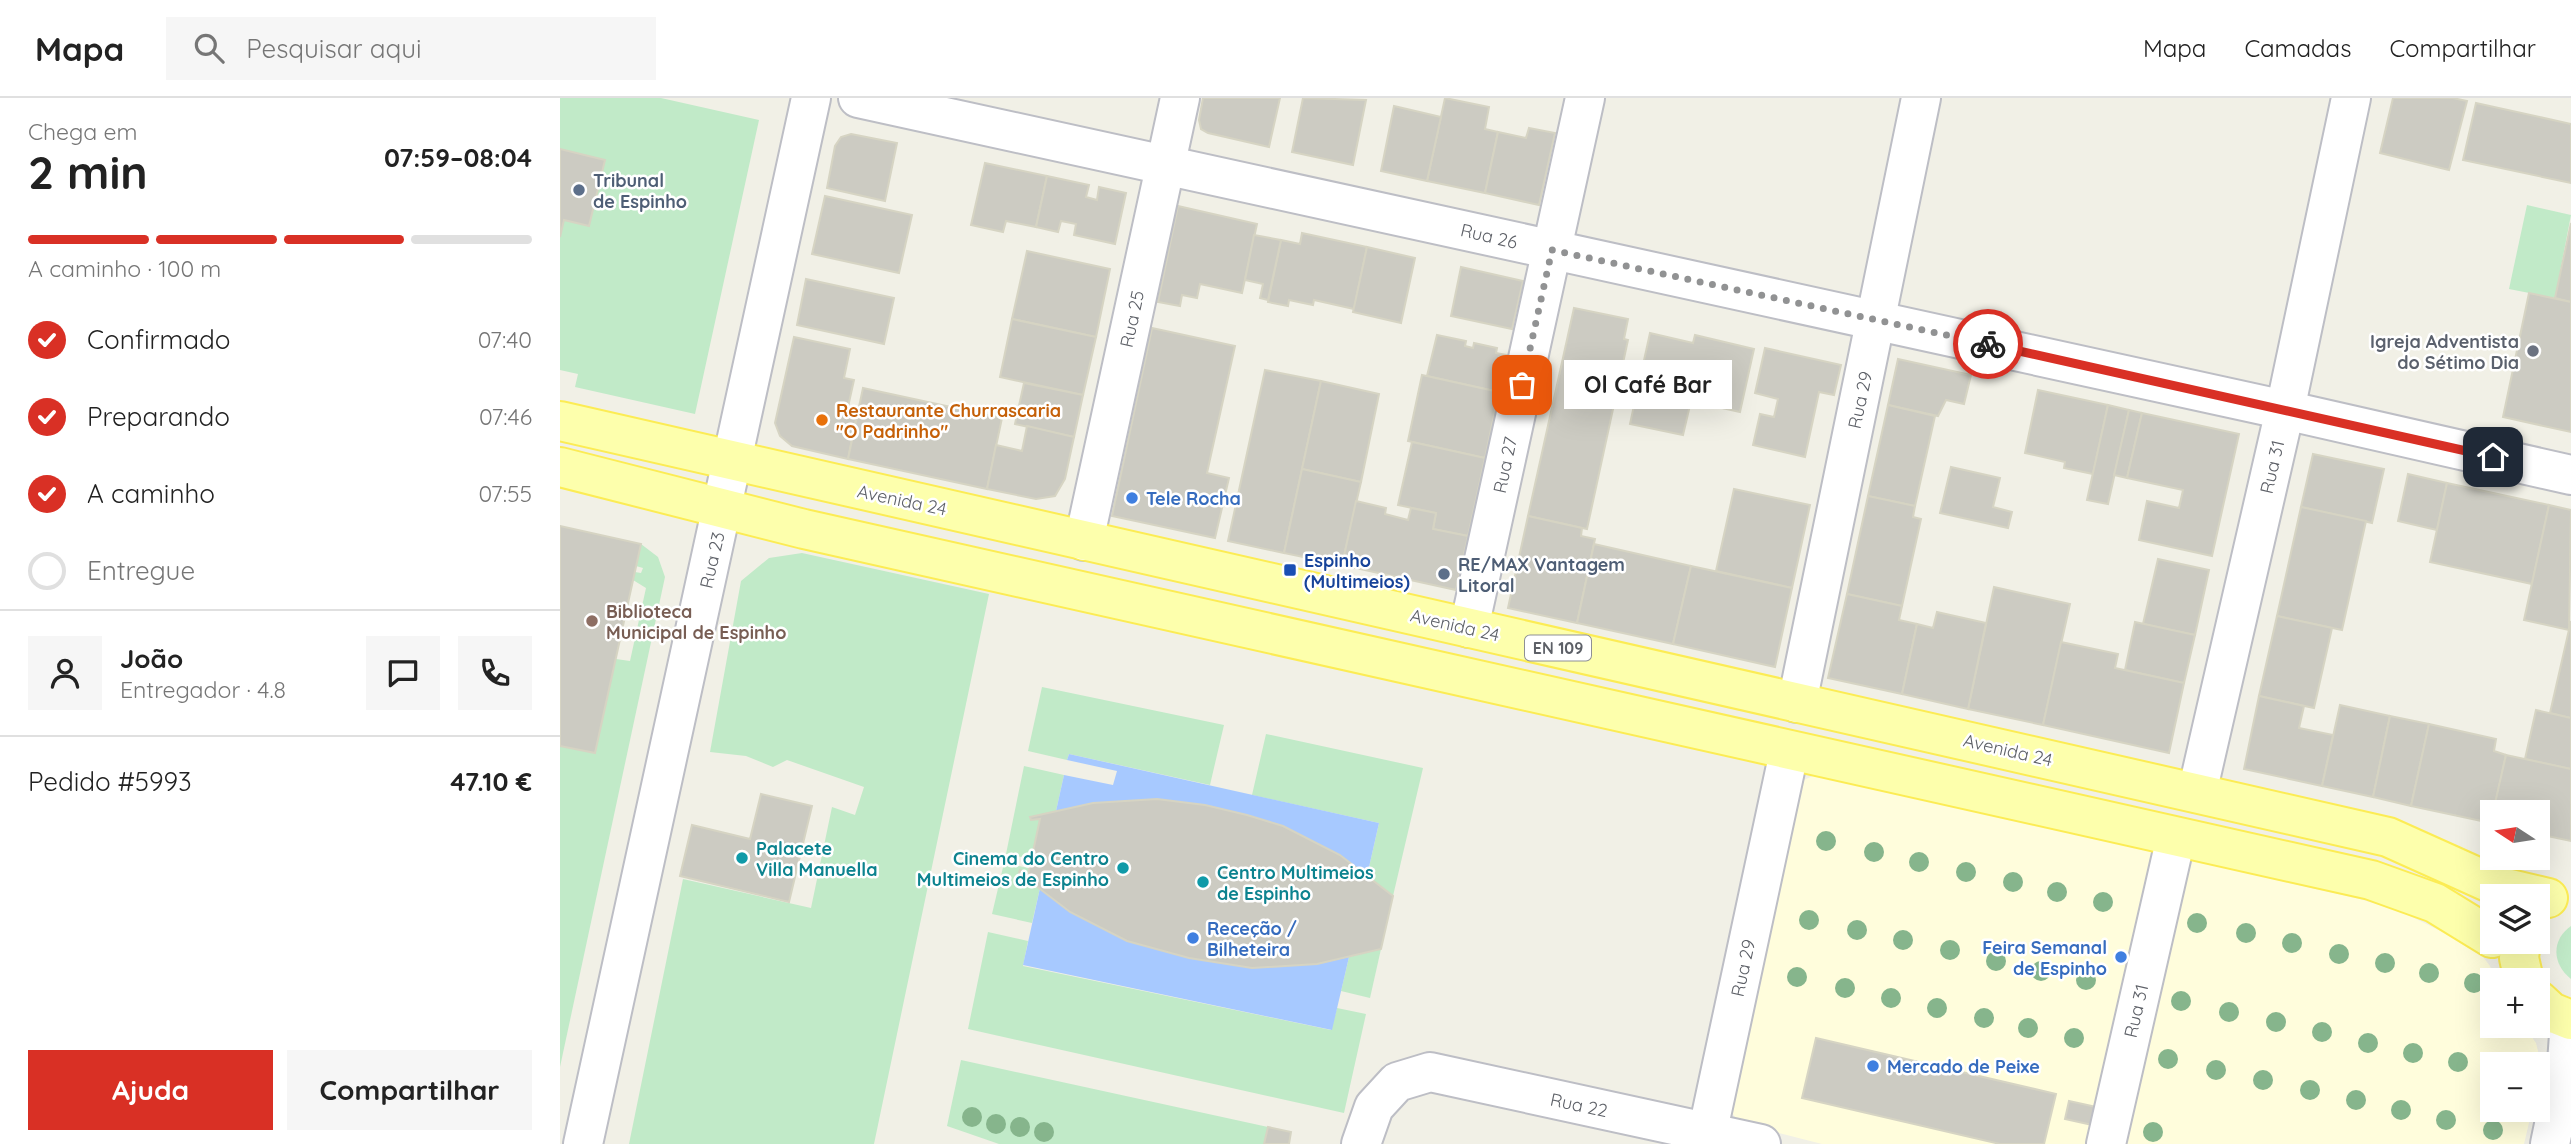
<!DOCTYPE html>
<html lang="pt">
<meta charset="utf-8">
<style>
:root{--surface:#fff;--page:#f6f6f6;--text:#222;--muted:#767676;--line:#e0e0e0;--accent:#d93025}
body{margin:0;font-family:Quicksand,sans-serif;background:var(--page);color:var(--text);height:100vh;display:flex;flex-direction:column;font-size:26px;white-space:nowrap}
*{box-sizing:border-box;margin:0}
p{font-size:23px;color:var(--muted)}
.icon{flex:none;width:38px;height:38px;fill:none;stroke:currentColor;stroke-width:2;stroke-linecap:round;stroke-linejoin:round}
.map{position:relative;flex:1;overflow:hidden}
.panel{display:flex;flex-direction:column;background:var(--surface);width:560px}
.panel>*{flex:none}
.needle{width:46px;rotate:282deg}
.fabs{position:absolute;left:1920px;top:702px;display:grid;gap:14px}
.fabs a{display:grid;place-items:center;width:70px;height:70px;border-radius:0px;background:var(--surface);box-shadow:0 7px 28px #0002;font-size:35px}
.pin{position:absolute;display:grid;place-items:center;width:60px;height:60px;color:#fff;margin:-30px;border-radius:14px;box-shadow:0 4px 10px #0006}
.courier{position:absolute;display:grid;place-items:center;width:70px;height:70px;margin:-35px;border:5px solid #d93025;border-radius:50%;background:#fff;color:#222;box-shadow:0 2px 9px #0007}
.bubble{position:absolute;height:49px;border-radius:0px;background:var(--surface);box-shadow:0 7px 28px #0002;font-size:23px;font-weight:700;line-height:49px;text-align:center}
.head em{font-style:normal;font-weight:700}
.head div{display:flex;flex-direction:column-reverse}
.head{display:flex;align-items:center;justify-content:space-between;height:119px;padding:0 28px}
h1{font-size:46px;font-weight:700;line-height:52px}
.bar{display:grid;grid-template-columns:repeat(4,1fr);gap:10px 7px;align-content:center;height:84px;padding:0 28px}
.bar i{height:9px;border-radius:5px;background:var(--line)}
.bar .current{background:var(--accent)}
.bar p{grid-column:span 4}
.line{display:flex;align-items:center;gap:18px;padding:0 28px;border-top:2px solid var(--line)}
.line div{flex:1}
.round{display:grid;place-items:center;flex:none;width:74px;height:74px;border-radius:0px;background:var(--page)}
ol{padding:0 28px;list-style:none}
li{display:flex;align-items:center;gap:21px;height:77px}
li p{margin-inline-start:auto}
li .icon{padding:7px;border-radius:50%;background:var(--accent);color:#fff;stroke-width:4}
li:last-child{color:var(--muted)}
li i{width:38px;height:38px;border:4px solid var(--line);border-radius:50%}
.cta{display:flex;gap:14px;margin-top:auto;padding:14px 28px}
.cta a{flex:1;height:80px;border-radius:0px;background:var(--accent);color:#fff;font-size:28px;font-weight:700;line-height:80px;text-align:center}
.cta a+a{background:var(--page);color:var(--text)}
header{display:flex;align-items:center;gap:42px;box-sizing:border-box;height:98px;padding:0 35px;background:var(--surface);border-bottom:2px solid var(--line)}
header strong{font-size:33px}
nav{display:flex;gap:38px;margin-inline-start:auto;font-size:24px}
.search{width:490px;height:63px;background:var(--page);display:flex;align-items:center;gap:18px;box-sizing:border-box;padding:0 24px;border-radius:0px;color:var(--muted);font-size:26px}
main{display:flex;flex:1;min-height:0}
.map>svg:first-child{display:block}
</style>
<header>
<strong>Mapa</strong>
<div class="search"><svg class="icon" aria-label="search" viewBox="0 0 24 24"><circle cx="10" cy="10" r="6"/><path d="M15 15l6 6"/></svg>Pesquisar aqui</div>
<nav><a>Mapa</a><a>Camadas</a><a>Compartilhar</a></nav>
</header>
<main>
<section class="panel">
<div class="head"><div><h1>2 min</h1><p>Chega em</p></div><em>07:59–08:04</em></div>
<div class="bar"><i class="current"></i><i class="current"></i><i class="current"></i><i></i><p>A caminho · 100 m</p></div>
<ol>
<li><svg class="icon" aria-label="check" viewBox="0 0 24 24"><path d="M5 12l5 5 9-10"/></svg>Confirmado<p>07:40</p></li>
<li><svg class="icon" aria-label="check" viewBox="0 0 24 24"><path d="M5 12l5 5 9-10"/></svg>Preparando<p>07:46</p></li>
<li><svg class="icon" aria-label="check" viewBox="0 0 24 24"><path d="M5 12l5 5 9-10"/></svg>A caminho<p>07:55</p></li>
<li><i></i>Entregue</li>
</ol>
<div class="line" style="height:126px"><a class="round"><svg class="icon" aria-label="person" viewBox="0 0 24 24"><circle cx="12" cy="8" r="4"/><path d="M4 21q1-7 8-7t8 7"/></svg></a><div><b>João</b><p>Entregador · 4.8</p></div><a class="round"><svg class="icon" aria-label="chat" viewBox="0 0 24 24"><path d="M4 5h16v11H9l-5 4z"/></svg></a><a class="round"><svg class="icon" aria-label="phone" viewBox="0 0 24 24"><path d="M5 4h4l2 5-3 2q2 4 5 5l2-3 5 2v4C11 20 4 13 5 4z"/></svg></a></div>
<div class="line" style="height:91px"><div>Pedido #5993</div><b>47.10 €</b></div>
<div class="cta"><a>Ajuda</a><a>Compartilhar</a></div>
</section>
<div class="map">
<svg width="2011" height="1046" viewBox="0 0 2011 1046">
<rect width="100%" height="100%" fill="#f1f0e6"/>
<path fill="#fffddc" d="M1255,677L1800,801L1842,814L1917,851L1930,868L1935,882H1932V928H1964L1976,945L1979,957L1978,984V966H1932V1012H1972L1964,1046H1262L1179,1025L1169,1010L1237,685Z"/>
<g fill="#c1eac8">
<path d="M0,0H101L199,22L135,316L15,289L18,276L0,272Z"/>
<path d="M1967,107L2011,117L1995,200L1949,191Z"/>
<path d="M81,446L98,459L105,479L0,969V648L35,655L56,561L70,563L86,490L73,482L75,474L81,475L83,470L76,468Z"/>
<path d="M242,455L429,496L314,1046H69L123,781L251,810L272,709L295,717L304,689L227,662L213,669L186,658L150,654L181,483L209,460Z"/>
<path d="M482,589L664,627L650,687L509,656L507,662L468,653Z"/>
<path d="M706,636L863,670L833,798L807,778L819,725L692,697Z"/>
<path d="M464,668L504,677L496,713L471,720V722L480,721L471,761L446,756Z"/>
<path d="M444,765L469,770L468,777L461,773L459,775L480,790L472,825L432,816Z"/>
<path d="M2011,828V881C1992,866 1991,842 2011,828Z"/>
<path d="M428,834L468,843L463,868L771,932L777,910L806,916L784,1015L408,931Z"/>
<path d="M821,851L810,900L781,893L789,859Z"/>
<path d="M401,962L708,1029L704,1046H439L387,1028Z"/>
</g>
<g fill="#a7c9ff">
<path d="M509,656L819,725L807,778C717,710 605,688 496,713L504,677L553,687L557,673L507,662Z"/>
<path d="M480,790L757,866L789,859L772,932L463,867Z"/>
</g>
<g fill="#cccbc2" stroke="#d6d4c3" stroke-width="2">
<path d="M643,0H720L709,49L648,35L641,31L639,22Z"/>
<path d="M743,0L806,2L793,67L732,54Z"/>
<path d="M885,0L929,9L925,31L938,34L925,95L867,83Z"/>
<path d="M1833,0H1893L1907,3L1889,72L1820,55Z"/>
<path d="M1916,5L2011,26V85L1903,62Z"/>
<path d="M834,8L881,19L867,83L821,73Z"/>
<path d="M969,30L995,35L979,107L925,95L938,34L966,40Z"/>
<path d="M291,36L337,45L325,103L267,90L275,48L281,39Z"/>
<path d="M0,51L45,62L29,128L4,122L0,139Z"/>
<path d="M425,65L487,78L476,129L446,123L443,134L411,127Z"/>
<path d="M487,78L529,87L526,99L537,102L539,89L566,95L555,146L514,137L516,126L501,123L498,134L476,129Z"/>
<path d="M265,98L352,117L339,175L252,156Z"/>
<path d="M618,108L697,126L682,195L640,186L637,200L622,197L620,208L598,204Z"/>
<path d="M2011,125V204L1995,200Z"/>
<path d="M742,135L807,149L794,211L754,202L753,207L729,202L728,208L708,204L721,142L740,146Z"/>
<path d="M694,137L721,142L708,202L700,200L703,186L685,182Z"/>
<path d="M807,149L855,160L841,225L793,214Z"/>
<path d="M467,153L550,171L536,239L452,221Z"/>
<path d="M901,169L963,183L952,231L891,218Z"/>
<path d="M246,181L334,200L324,246L237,227Z"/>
<path d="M1969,195L2011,204V334L1943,319Z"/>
<path d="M1014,210L1068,221L1064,241L1068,242L1027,431L968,418Z"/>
<path d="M452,221L536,239L523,297L440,279Z"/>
<path d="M592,230L675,248L647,375L669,380L655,440L552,418Z"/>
<path d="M1090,235L1133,245L1135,237L1194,251L1180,314L1131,303L1123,337L1070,326L1078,289L1098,293L1101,280L1081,276Z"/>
<path d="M877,237L906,243L905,248L913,250L914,245L937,250L936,255L947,257L939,294L867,278Z"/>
<path d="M234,239L290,251L284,280L294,282L288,309L298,311L288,361L232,348L220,338L215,325Z"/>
<path d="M1205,250L1281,267L1274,297L1259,294L1245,359L1193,347L1200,316L1214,319L1218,301L1195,295Z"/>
<path d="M1338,261L1411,277L1404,306L1386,302L1378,318L1328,307Z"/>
<path d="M705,272L761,283L724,455L668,443Z"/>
<path d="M862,277L939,294L925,360L848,343Z"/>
<path d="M761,283L819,296L801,384L742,371Z"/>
<path d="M464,285L523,297L514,339L455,326Z"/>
<path d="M303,290L442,320L427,391L288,361Z"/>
<path d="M1478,292L1548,307L1533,376L1504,370L1505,364L1465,355Z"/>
<path d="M1328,307L1375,318L1355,408L1308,398Z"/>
<path d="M1548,307L1569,312L1548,406L1527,402Z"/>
<path d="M1569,312L1582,315L1567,380L1554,377Z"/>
<path d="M1582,315L1679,336L1652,458L1579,442L1587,403L1619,410L1623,392L1567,380Z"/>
<path d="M467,328L514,339L505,381L495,398L476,401L427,391L436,347L462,353Z"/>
<path d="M852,344L925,360L908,438L873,431L876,415L838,407Z"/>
<path d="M1753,356L1824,371L1812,425L1741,409Z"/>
<path d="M1391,369L1440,380L1433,409L1452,414L1448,430L1380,415Z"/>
<path d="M742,371L801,384L782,467L724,455Z"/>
<path d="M1848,376L1887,385L1877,432L1838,423Z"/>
<path d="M1887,385L1989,407L1972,486L1870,464Z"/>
<path d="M1174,391L1250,407L1232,490L1156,473Z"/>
<path d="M1308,398L1355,408L1353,419L1361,421L1342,508L1287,496Z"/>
<path d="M796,403L826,410L825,416L848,422L851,410L876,415L873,431L908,438L896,492L782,467Z"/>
<path d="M1989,407L2011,412L2009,532L1964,522Z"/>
<path d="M1741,409L1806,423L1782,532L1717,518Z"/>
<path d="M968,418L1022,430L1021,438L1035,441L1017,525L948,510Z"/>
<path d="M0,428L81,446L35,655L0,648Z"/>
<path d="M1034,446L1131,468L1113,546L1017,525Z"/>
<path d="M1598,461L1649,472L1635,537L1583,526Z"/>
<path d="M1131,468L1232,490L1215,569L1113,546Z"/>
<path d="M1434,489L1510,506L1483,627L1408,611Z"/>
<path d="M1287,496L1342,508L1339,522L1357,526L1342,596L1268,580Z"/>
<path d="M1377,514L1426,525L1408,611L1342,596L1357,526L1373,530Z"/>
<path d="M1717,518L1772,530L1754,610L1699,598Z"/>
<path d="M2011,523V620L1990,615Z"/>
<path d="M1575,524L1635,537L1624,585L1565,572Z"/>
<path d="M1501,544L1558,556L1555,570L1624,585L1609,655L1483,627Z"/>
<path d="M1699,598L1744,608L1739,630L1773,637L1762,688L1684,671Z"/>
<path d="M1780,607L1830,618L1813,699L1762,688Z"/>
<path d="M1976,612L2011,620V671L1965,661Z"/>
<path d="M1830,618L1869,626L1851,708L1813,699Z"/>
<path d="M1869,626L1936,641L1934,653L1946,657L1931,725L1851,708Z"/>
<path d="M1946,657L2011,671V743L1978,736V714H1933Z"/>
<path d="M201,696L252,708L229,804L120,778L132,727L190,741Z"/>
<path d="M597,701L645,707L687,717L723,728L780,757L833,798L821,851L757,866L692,870L629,860L567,843L510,814L459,775L460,772L468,777L480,721L471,722L470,719L533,705Z"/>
<path d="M1256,940L1496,996L1484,1046H1440L1242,1000Z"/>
<path d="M1509,1003L1541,1010L1537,1028L1505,1021Z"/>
<path d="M708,1029L731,1034L729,1046H704Z"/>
</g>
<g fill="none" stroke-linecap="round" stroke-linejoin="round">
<g stroke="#bdbec5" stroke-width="42">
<g id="street">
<path d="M298,0L1725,312L2011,377"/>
<path d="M524,443L620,0"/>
<path d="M909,530L1025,0"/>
<path d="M1237,605L1361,0"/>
<path d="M1637,695L1725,312L1791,0"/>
<path d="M23,1046L251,0"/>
<path d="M801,1046L814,1009L837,984L870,974L1201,1046"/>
<path d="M1145,1046L1229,654"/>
<path d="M1546,1046L1616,739"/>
<path d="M1990,1046L2007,965L2010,922"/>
</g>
</g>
<g stroke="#fcec54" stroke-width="42">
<g id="primary">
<path d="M0,323L1828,739L1937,788L1988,800"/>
<path d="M0,369L244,431L1811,782L1875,805L1932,840"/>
<path d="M1961,844L1959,860L1964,882"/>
<path d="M1978,902L1991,914L2011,922"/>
</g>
</g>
<use href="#street" stroke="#fff" stroke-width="38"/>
<use href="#primary" stroke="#fdffac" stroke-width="38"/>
</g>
<g fill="#86b58c">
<circle cx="1266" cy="743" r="10"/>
<circle cx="1314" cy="754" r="10"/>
<circle cx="1359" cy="764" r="10"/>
<circle cx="1406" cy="774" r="10"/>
<circle cx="1453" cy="784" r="10"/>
<circle cx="1497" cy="794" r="10"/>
<circle cx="1543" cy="804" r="10"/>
<circle cx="1249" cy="822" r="10"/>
<circle cx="1637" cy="825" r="10"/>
<circle cx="1297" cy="832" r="10"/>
<circle cx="1686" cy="835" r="10"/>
<circle cx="1343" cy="842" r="10"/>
<circle cx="1732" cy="845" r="10"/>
<circle cx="1390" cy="852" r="10"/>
<circle cx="1779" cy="856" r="10"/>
<circle cx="1436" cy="863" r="10"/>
<circle cx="1825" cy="865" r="10"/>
<circle cx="1481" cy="873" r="10"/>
<circle cx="1869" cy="875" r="10"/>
<circle cx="1237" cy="879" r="10"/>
<circle cx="1526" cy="882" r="10"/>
<circle cx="1914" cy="885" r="10"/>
<circle cx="1285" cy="890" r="10"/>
<circle cx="1331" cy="900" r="10"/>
<circle cx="1621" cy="903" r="10"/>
<circle cx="1377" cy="910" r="10"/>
<circle cx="1669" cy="914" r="10"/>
<circle cx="1424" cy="920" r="10"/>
<circle cx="1716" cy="924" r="10"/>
<circle cx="1468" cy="930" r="10"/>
<circle cx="1762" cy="934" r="10"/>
<circle cx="1514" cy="940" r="10"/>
<circle cx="1808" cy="945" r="10"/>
<circle cx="1853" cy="955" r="10"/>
<circle cx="1608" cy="961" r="10"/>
<circle cx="1898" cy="964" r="10"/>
<circle cx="1656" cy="972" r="10"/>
<circle cx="1703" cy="982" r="10"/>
<circle cx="1750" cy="992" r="10"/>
<circle cx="1796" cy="1002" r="10"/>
<circle cx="1841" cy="1012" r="10"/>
<circle cx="412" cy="1019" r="10"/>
<circle cx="1886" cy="1022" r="10"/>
<circle cx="436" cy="1026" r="10"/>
<circle cx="460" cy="1029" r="10"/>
<circle cx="1933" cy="1032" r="10"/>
<circle cx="484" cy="1034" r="10"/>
<circle cx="1593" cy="1034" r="10"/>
</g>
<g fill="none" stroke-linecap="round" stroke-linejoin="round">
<path stroke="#919293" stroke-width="7" stroke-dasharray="0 12.6" d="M962,287L992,152L1428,246"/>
<path stroke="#d93025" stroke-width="9" d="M1428,246L1933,359"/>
</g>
<g fill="#5c6f8a" stroke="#fff" stroke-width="2.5">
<circle cx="19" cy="92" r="7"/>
<circle cx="884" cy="476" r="7"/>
</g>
<circle fill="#6b7280" stroke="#fff" stroke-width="2.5" cx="1973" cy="253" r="7"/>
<circle fill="#e8710a" stroke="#fff" stroke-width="2.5" cx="262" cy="322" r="7"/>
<g fill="#3f7fe0" stroke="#fff" stroke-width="2.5">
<circle cx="572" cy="400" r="7"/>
<circle cx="633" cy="840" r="7"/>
<circle cx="1561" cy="859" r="7"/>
<circle cx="1313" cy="968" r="7"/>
</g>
<rect fill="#1a4fb4" stroke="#fff" stroke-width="2.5" x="723" y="465" width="14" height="14" rx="3.5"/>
<circle fill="#8d6e63" stroke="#fff" stroke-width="2.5" cx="32" cy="523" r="7"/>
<g fill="#0f9aa8" stroke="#fff" stroke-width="2.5">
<circle cx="182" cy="760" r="7"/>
<circle cx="563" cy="770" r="7"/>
<circle cx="643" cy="784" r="7"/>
</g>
<g text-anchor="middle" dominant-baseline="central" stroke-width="5" stroke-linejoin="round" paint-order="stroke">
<rect fill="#fff" stroke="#8e9095" stroke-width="2" x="965" y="537.5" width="66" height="25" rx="5"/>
<g font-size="16" font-weight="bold" fill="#5d6067">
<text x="998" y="550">EN 109</text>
</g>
<g font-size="18" font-weight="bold" fill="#4e5e75" stroke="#fff" text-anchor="start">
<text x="33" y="82">Tribunal<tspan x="33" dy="21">de Espinho</tspan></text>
<text x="898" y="466">RE/MAX Vantagem<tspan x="898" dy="21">Litoral</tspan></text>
</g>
<g font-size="18" fill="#5d6067" stroke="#fff">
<text transform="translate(929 138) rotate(13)">Rua 26</text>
<text transform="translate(572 221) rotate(-78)">Rua 25</text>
<text transform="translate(1300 302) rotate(-78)">Rua 29</text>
<text transform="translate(945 367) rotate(-78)">Rua 27</text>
<text transform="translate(1712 369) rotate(-77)">Rua 31</text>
<text transform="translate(342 402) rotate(12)">Avenida 24</text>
<text transform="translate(152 462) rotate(-77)">Rua 23</text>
<text transform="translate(895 527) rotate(13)">Avenida 24</text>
<text transform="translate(1448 652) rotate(13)">Avenida 24</text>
<text transform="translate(1183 870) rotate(-78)">Rua 29</text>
<text transform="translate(1576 913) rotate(-77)">Rua 31</text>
<text transform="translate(1019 1007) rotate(12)">Rua 22</text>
</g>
<g font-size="18" font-weight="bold" fill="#5b616d" stroke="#fff" text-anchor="end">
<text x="1959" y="243">Igreja Adventista<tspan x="1959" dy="21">do Sétimo Dia</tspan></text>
</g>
<g font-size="18" font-weight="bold" fill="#c56008" stroke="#fff" text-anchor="start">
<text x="276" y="312">Restaurante Churrascaria<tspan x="276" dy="21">"O Padrinho"</tspan></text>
</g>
<g font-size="18" font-weight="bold" fill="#366cbe" stroke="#fff" text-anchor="start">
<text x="586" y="400">Tele Rocha</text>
<text x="647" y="830">Receção /<tspan x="647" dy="21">Bilheteira</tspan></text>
<text x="1547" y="849" text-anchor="end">Feira Semanal<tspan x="1547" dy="21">de Espinho</tspan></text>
<text x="1327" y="968">Mercado de Peixe</text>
</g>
<g font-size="18" font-weight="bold" fill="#164399" stroke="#fff" text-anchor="start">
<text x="744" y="462">Espinho<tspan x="744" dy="21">(Multimeios)</tspan></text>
</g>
<g font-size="18" font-weight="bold" fill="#785e54" stroke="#fff" text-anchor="start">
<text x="46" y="513">Biblioteca<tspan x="46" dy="21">Municipal de Espinho</tspan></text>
</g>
<g font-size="18" font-weight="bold" fill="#0d838f" stroke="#fff" text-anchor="start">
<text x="196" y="750">Palacete<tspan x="196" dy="21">Villa Manuella</tspan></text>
<text x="549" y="760" text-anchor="end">Cinema do Centro<tspan x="549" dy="21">Multimeios de Espinho</tspan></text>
<text x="657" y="774">Centro Multimeios<tspan x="657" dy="21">de Espinho</tspan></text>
</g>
</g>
</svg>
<div class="fabs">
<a><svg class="needle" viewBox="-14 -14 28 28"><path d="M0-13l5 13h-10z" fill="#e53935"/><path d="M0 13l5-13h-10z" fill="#767676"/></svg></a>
<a><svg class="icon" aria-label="layers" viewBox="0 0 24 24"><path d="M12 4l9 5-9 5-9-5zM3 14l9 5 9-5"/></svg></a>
<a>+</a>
<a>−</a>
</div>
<div class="pin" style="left:962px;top:287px;background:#ea580c"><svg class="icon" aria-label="bag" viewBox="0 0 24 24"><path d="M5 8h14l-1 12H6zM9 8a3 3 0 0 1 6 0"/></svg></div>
<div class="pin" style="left:1933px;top:359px;background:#1f2937"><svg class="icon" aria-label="home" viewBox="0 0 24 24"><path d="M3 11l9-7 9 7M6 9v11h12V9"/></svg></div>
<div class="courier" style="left:1428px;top:246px"><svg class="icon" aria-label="bike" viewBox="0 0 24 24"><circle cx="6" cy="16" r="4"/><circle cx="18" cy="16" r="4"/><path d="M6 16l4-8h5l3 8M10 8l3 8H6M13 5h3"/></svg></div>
<div class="bubble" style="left:1004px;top:262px;width:168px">Ol Café Bar</div>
</div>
</main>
